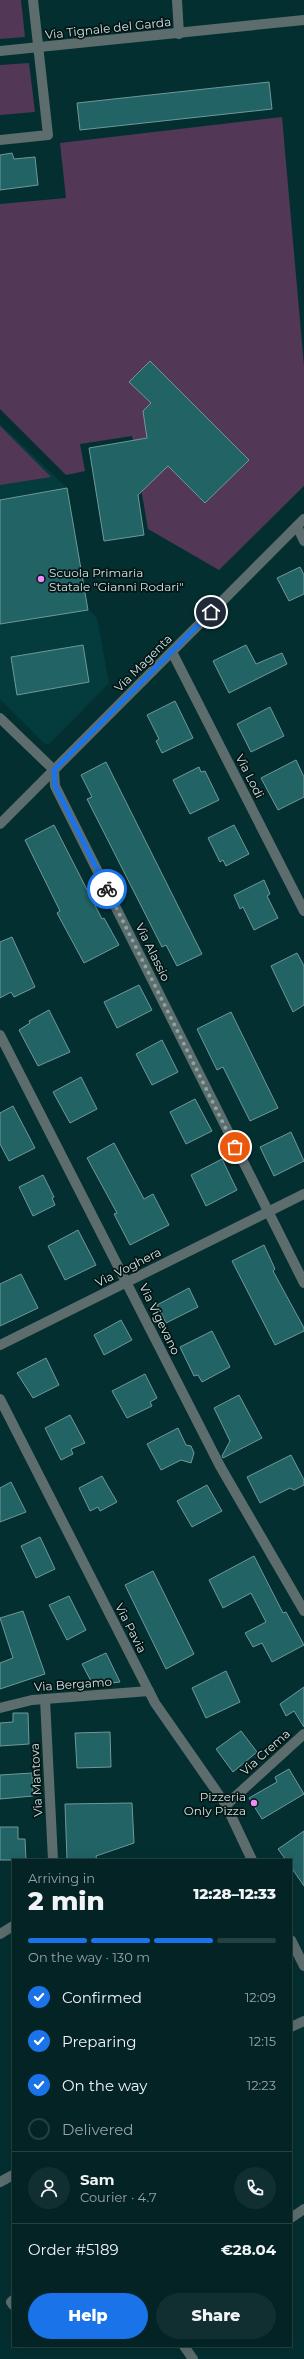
<!DOCTYPE html>
<meta charset="utf-8">
<style>
:root{--surface:#032324;--page:#112f31;--text:#f1f3f6;--muted:#97a4a6;--line:#244041;--accent:#1a73e8}
body{margin:0;font-family:Montserrat,sans-serif;background:var(--page);color:var(--text);height:100vh;display:flex;flex-direction:column;font-size:15px;white-space:nowrap}
*{box-sizing:border-box;margin:0}
p{font-size:13px;color:var(--muted)}
.icon{flex:none;width:22px;height:22px;fill:none;stroke:currentColor;stroke-width:2;stroke-linecap:round;stroke-linejoin:round}
.map{position:relative;flex:1;overflow:hidden}
.sheet{position:absolute;left:12px;top:1859px;width:280px;height:488px;display:flex;flex-direction:column;background:var(--surface);border-radius:0px;box-shadow:0 4px 16px #0002,0 0 0 1px var(--line)}
.sheet>*{flex:none}
.pin{position:absolute;display:grid;place-items:center;width:34px;height:34px;color:#fff;margin:-17px;border:2px solid #fff;border-radius:50%;box-shadow:0 1px 4px #0007}
.courier{position:absolute;display:grid;place-items:center;width:40px;height:40px;margin:-20px;border:3px solid #1a73e8;border-radius:50%;background:#fff;color:#222;box-shadow:0 1px 5px #0007}
.summary em{font-style:normal;font-weight:800}
.summary div{display:flex;flex-direction:column-reverse}
.summary{display:flex;align-items:center;justify-content:space-between;height:68px;padding:0 16px}
h1{font-size:26px;font-weight:800;line-height:30px}
.bar{display:grid;grid-template-columns:repeat(4,1fr);gap:6px 4px;align-content:center;height:48px;padding:0 16px}
.bar i{height:5px;border-radius:3px;background:var(--line)}
.bar .on{background:var(--accent)}
.bar p{grid-column:span 4}
.line{display:flex;align-items:center;gap:10px;padding:0 16px;border-top:1px solid var(--line)}
.line div{flex:1}
.round{display:grid;place-items:center;flex:none;width:42px;height:42px;border-radius:21px;background:var(--page)}
ol{padding:0 16px;list-style:none}
li{display:flex;align-items:center;gap:12px;height:44px}
li p{margin-inline-start:auto}
li .icon{padding:4px;border-radius:50%;background:var(--accent);color:#fff;stroke-width:4}
li:last-child{color:var(--muted)}
li i{width:22px;height:22px;border:2px solid var(--line);border-radius:50%}
.action{display:flex;gap:8px;margin-top:auto;padding:8px 16px}
.action a{flex:1;height:46px;border-radius:24px;background:var(--accent);color:#fff;font-size:16px;font-weight:800;line-height:46px;text-align:center}
.action a+a{background:var(--page);color:var(--text)}
.map>svg:first-child{display:block}
</style>
<div class="map">
<svg width="304" height="2359" viewBox="0 0 304 2359">
<rect width="100%" height="100%" fill="#042f30"/>
<path fill="#043c3e" d="M0,424L67,488L88,609L97,618L109,683L49,744H45L0,699Z"/>
<g fill="#533757">
<path d="M0,0H21L25,37L0,39Z"/>
<path d="M29,63L35,112L0,115V65Z"/>
<path d="M282,117L304,366V486L219,570L148,529L132,436L80,444L85,471L66,475L0,409V204L66,198L60,143Z"/>
<path d="M0,426L51,477L0,485Z"/>
</g>
<g fill="#226365" stroke="#709899">
<path d="M269,82L272,109L80,130L77,103Z"/>
<path d="M12,153L14,159L35,157L38,185L0,190V155Z"/>
<path d="M150,361L249,460L205,503L168,466L138,495L144,535L104,541L89,448L147,438L143,411L151,403L129,382Z"/>
<path d="M67,488L88,610L0,624V500Z"/>
<path d="M300,567L304,575V594L289,601L277,578Z"/>
<path d="M83,645L89,682L17,695L11,657Z"/>
<path d="M246,645L256,664L282,653L287,664L229,693L213,661Z"/>
<path d="M175,701L193,738L162,753L156,741L159,739L147,715Z"/>
<path d="M270,707L284,736L251,752L237,724Z"/>
<path d="M296,760L304,777V797L278,810L261,778Z"/>
<path d="M106,762L202,954L177,966L166,945L162,947L87,799L92,797L81,775Z"/>
<path d="M199,767L201,772L205,771L219,800L190,814L173,780Z"/>
<path d="M54,825L102,919L104,918L119,945L84,963L57,913L60,911L25,840Z"/>
<path d="M234,825L249,854L226,866L223,860L220,862L208,838Z"/>
<path d="M264,880L270,894L267,896L278,918L254,930L243,907L240,909L234,895Z"/>
<path d="M12,937L35,987L14,997L11,992L0,998V942Z"/>
<path d="M297,953L304,966V1005L293,1012L271,966Z"/>
<path d="M139,985L152,1010L117,1028L104,1002Z"/>
<path d="M49,1010L70,1052L38,1066L19,1030L30,1023L29,1021Z"/>
<path d="M231,1012L278,1108L250,1121L223,1067L217,1070L197,1029Z"/>
<path d="M162,1040L178,1072L152,1085L136,1054Z"/>
<path d="M81,1077L97,1109L70,1123L53,1092Z"/>
<path d="M195,1099L212,1131L186,1144L170,1112Z"/>
<path d="M13,1106L35,1148L9,1161L0,1144V1113Z"/>
<path d="M291,1132L304,1161L274,1176L260,1147Z"/>
<path d="M114,1143L144,1199L153,1194L169,1225L130,1245L114,1214L117,1213L87,1158Z"/>
<path d="M222,1159L237,1190L206,1206L191,1175Z"/>
<path d="M43,1175L54,1197L52,1198L55,1205L33,1216L19,1187Z"/>
<path d="M78,1230L96,1265L65,1280L48,1246Z"/>
<path d="M264,1245L275,1269L273,1271L304,1328V1331L275,1345L232,1261Z"/>
<path d="M21,1274L38,1308L0,1326V1284Z"/>
<path d="M189,1288L198,1307L166,1323L157,1305Z"/>
<path d="M121,1320L132,1340L104,1355L94,1335Z"/>
<path d="M212,1331L230,1367L202,1382L198,1375L194,1376L180,1347Z"/>
<path d="M46,1358L59,1385L33,1398L17,1373Z"/>
<path d="M145,1374L157,1398L150,1402L152,1406L127,1418L112,1391Z"/>
<path d="M239,1395L262,1438L223,1458L222,1456L230,1441L214,1408Z"/>
<path d="M70,1415L85,1443L71,1449L73,1454L61,1460L45,1428Z"/>
<path d="M178,1428L186,1445L191,1446L194,1453L191,1463L181,1460L161,1470L147,1444Z"/>
<path d="M291,1455L304,1480V1485L294,1490L290,1488L260,1503L247,1477Z"/>
<path d="M102,1476L117,1502L100,1511L98,1507L90,1511L79,1488Z"/>
<path d="M11,1482L26,1512L0,1522V1488Z"/>
<path d="M207,1485L222,1511L192,1527L177,1501Z"/>
<path d="M40,1537L55,1569L36,1578L21,1546Z"/>
<path d="M254,1556L283,1613L286,1612L304,1645L272,1662L262,1643L253,1647L245,1633L266,1622L251,1593L223,1608L209,1580Z"/>
<path d="M153,1571L194,1654L166,1669L125,1585Z"/>
<path d="M69,1596L86,1630L67,1640L49,1605Z"/>
<path d="M23,1611L45,1674L0,1689V1663L13,1658L0,1618Z"/>
<path d="M106,1653L120,1682L93,1685L82,1664Z"/>
<path d="M226,1671L240,1702L206,1718L192,1688Z"/>
<path d="M304,1687V1727L294,1711L286,1716L280,1704Z"/>
<path d="M13,1713H28L29,1744L0,1746V1723L13,1722Z"/>
<path d="M241,1731L257,1752L233,1772L216,1749Z"/>
<path d="M110,1732L111,1767L77,1768L75,1733Z"/>
<path d="M289,1769L304,1794L262,1819L249,1798L277,1782L275,1777Z"/>
<path d="M32,1773L33,1796L0,1799V1775Z"/>
<path d="M132,1803L134,1843L96,1856L97,1860H67L65,1804Z"/>
<path d="M0,1827H18V1839H25L26,1860H0Z"/>
<path d="M304,1831V1886L291,1867V1860H286L278,1849Z"/>
</g>
<g fill="none" stroke-linecap="round" stroke-linejoin="round">
<g stroke="#5d6d6e" stroke-width="10">
<path d="M177,0L179,34"/>
<path d="M0,51L304,20"/>
<path d="M0,140L48,135L33,0"/>
<path d="M297,526L304,541"/>
<path d="M172,652L304,911"/>
<path d="M0,718L54,770L55,786L304,1283"/>
<path d="M0,824L304,519"/>
<path d="M0,1035L220,1466L304,1611"/>
<path d="M0,1345L304,1194"/>
<path d="M0,1399L155,1703L226,1805L252,1860"/>
<path d="M45,1699L53,1860"/>
<path d="M0,1708L32,1700L149,1691"/>
<path d="M226,1805L304,1734"/>
<path d="M0,1934L13,1926"/>
<path d="M291,1940L304,1966"/>
<path d="M291,2027L304,2021"/>
<path d="M0,2182L13,2175"/>
<path d="M291,2218L304,2209"/>
<path d="M13,2300L11,2302L13,2305"/>
<path d="M184,2346L193,2359"/>
</g>
</g>
<g fill="none" stroke-linecap="round" stroke-linejoin="round">
<path stroke="#88a5a5" stroke-width="4" stroke-dasharray="0 7.2" d="M107,889L235,1147"/>
<path stroke="#1a73e8" stroke-width="5" d="M107,889L55,786L54,770L211,612"/>
</g>
<g fill="#ed8cf9" stroke="#051414" stroke-width="1.5">
<circle cx="41" cy="579" r="4"/>
<circle cx="254" cy="1803" r="4"/>
</g>
<g text-anchor="middle" dominant-baseline="central" stroke-width="3.5" stroke-linejoin="round" paint-order="stroke">
<g font-size="12" fill="#cfe4e4" stroke="#051414">
<text transform="translate(108 28) rotate(-6)">Via Tignale del Garda</text>
<text transform="translate(143 663) rotate(-45)">Via Magenta</text>
<text transform="translate(250 776) rotate(63)">Via Lodi</text>
<text transform="translate(153 952) rotate(64)">Via Alassio</text>
<text transform="translate(128 1267) rotate(-27)">Via Voghera</text>
<text transform="translate(160 1319) rotate(64)">Via Vigevano</text>
<text transform="translate(131 1628) rotate(63)">Via Pavia</text>
<text transform="translate(73 1684) rotate(-4)">Via Bergamo</text>
<text transform="translate(265 1752) rotate(-42)">Via Crema</text>
<text transform="translate(36 1780) rotate(-93)">Via Mantova</text>
</g>
<g font-size="12" fill="#cfe4e4" stroke="#051414" text-anchor="start">
<text x="49" y="572">Scuola Primaria<tspan x="49" dy="14">Statale "Gianni Rodari"</tspan></text>
<text x="246" y="1796" text-anchor="end">Pizzeria<tspan x="246" dy="14">Only Pizza</tspan></text>
</g>
</g>
</svg>
<div class="pin" style="left:235px;top:1147px;background:#ea580c"><svg class="icon" aria-label="bag" viewBox="0 0 24 24"><path d="M5 8h14l-1 12H6zM9 8a3 3 0 0 1 6 0"/></svg></div>
<div class="pin" style="left:211px;top:612px;background:#1f2937"><svg class="icon" aria-label="home" viewBox="0 0 24 24"><path d="M3 11l9-7 9 7M6 9v11h12V9"/></svg></div>
<div class="courier" style="left:107px;top:889px"><svg class="icon" aria-label="bike" viewBox="0 0 24 24"><circle cx="6" cy="16" r="4"/><circle cx="18" cy="16" r="4"/><path d="M6 16l4-8h5l3 8M10 8l3 8H6M13 5h3"/></svg></div>
<section class="sheet">
<div class="summary"><div><h1>2 min</h1><p>Arriving in</p></div><em>12:28–12:33</em></div>
<div class="bar"><i class="on"></i><i class="on"></i><i class="on"></i><i></i><p>On the way · 130 m</p></div>
<ol>
<li><svg class="icon" aria-label="check" viewBox="0 0 24 24"><path d="M5 12l5 5 9-10"/></svg>Confirmed<p>12:09</p></li>
<li><svg class="icon" aria-label="check" viewBox="0 0 24 24"><path d="M5 12l5 5 9-10"/></svg>Preparing<p>12:15</p></li>
<li><svg class="icon" aria-label="check" viewBox="0 0 24 24"><path d="M5 12l5 5 9-10"/></svg>On the way<p>12:23</p></li>
<li><i></i>Delivered</li>
</ol>
<div class="line" style="height:72px"><a class="round"><svg class="icon" aria-label="person" viewBox="0 0 24 24"><circle cx="12" cy="8" r="4"/><path d="M4 21q1-7 8-7t8 7"/></svg></a><div><b>Sam</b><p>Courier · 4.7</p></div><a class="round"><svg class="icon" aria-label="phone" viewBox="0 0 24 24"><path d="M5 4h4l2 5-3 2q2 4 5 5l2-3 5 2v4C11 20 4 13 5 4z"/></svg></a></div>
<div class="line" style="height:52px"><div>Order #5189</div><b>€28.04</b></div>
<div class="action"><a>Help</a><a>Share</a></div>
</section>
</div>
